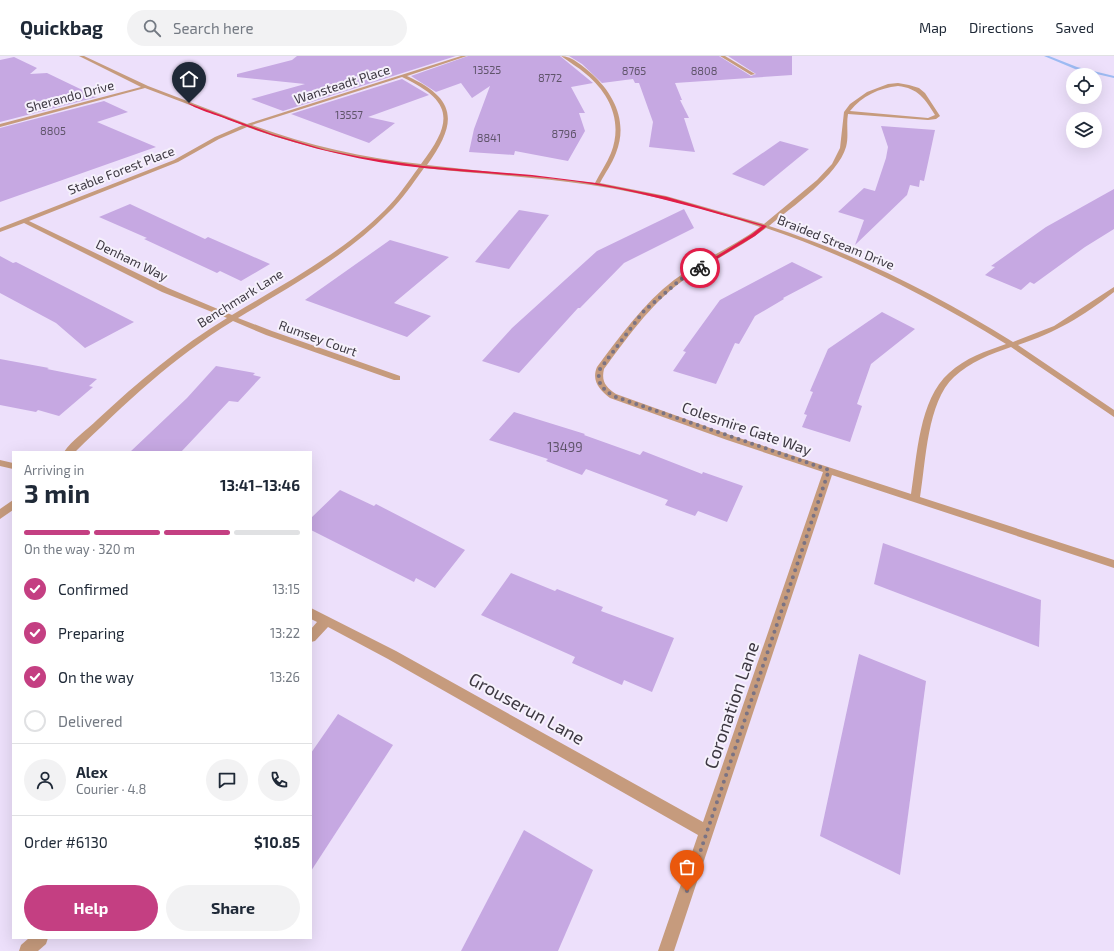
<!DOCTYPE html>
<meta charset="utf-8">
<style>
:root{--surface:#fff;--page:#f2f2f3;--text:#1f2937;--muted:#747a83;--line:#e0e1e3;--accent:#c43f82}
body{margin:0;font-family:"Exo 2",sans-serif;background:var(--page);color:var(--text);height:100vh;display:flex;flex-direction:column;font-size:15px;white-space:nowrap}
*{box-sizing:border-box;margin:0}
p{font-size:13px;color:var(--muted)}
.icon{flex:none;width:22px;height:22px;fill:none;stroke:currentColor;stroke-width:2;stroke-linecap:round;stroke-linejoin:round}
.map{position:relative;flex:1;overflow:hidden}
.drawer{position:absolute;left:12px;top:395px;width:300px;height:488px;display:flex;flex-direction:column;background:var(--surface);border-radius:0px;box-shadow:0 4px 16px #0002}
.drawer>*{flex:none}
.buttons{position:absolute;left:1066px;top:12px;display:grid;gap:8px}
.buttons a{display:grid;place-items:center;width:36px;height:36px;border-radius:50%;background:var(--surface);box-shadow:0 4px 16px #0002;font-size:20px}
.pin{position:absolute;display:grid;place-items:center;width:34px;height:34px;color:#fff;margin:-41px -17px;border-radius:50% 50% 50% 0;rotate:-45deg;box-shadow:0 0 4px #0007}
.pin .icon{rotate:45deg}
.courier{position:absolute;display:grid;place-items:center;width:40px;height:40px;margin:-20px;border:3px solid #e11d48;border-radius:50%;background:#fff;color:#222;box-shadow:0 1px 5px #0007}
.headline em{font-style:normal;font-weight:700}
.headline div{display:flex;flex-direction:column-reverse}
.headline{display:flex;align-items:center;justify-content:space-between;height:68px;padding:0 12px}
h1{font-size:26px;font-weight:700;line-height:30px}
.bar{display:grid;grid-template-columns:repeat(4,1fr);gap:6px 4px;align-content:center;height:48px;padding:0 12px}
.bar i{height:5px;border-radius:3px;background:var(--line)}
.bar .current{background:var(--accent)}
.bar p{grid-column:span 4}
.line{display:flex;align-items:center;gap:10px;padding:0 12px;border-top:1px solid var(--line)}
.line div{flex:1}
.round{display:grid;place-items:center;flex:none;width:42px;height:42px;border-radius:21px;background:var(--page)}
ol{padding:0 12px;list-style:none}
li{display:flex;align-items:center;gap:12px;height:44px}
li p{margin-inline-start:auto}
li .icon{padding:4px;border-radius:50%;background:var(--accent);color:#fff;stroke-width:4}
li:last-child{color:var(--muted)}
li i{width:22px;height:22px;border:2px solid var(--line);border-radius:50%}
.button{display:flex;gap:8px;margin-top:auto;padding:8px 12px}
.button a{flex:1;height:46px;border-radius:24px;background:var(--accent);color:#fff;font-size:16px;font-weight:700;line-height:46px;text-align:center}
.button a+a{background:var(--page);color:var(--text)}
header{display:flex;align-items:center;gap:24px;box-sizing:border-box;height:56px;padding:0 20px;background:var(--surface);border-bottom:1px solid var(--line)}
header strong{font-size:19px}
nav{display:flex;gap:22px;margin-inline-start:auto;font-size:14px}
.search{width:280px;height:36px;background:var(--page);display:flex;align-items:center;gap:10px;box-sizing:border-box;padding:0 14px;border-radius:22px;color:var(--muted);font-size:15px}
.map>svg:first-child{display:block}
</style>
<header>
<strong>Quickbag</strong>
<div class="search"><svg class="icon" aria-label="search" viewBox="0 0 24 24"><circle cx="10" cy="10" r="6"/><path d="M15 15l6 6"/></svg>Search here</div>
<nav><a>Map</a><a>Directions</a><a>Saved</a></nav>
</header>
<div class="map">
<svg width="1114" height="895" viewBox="0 0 1114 895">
<rect width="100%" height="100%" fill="#ede0fb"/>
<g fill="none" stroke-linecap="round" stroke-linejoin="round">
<path fill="#9dbbf3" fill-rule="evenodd" d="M1044,0H1049L1077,11L1114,20V22L1075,13Z"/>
</g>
<g fill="#c6a8e2">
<path d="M297,0H456L283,55L251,43L305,28L237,21V18L292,4Z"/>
<path d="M468,0H560L593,27L571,31L585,57H579L585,75L568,105L515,95L514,99L469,96L474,73L490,30L472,42L461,27L436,36L411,20Z"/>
<path d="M569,0H719L751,20L756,18L728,0H792V19L675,27L682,44H680L689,62H684L695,96L649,91L653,66L639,27H635L633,23L602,27L582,8Z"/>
<path d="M14,1L37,12L30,18L47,17L97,41L0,66V4Z"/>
<path d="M402,23L429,39L368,61L395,67L369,87L291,58Z"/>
<path d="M104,45L128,56L97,66L156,91L0,146V72Z"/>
<path d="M881,70L935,74L929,102L924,125L920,124L919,131L910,129L907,139L855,189L864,164L838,156L864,132L875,135L886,102L888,91Z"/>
<path d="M780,85L809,93L764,130L732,118Z"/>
<path d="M1114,133V173L1085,191L1034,228L1030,226L1021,234L985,219L995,211L991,210L1046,171Z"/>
<path d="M130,148L205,183L208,181L270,208L241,225L220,215L217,217L144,183L147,182L99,161Z"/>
<path d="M684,153L694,172L624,207L580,252H578L519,317L482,305L512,272L597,195Z"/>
<path d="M519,154L549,159L509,213L475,206Z"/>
<path d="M390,184L449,201L394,247L431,260L407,281L305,244Z"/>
<path d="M0,200L13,207L16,206L134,266L85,292L56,267L0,237Z"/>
<path d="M792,206L823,221L783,242L784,243L755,260L739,288L735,287L716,328L673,315L686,296L683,295L720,244Z"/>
<path d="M882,256L915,273L871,308L857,348L862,350L850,386L802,371L807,359L804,358L813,336L810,335L828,293Z"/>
<path d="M0,303L49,312L47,313L97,323L89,330L93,331L59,360L38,354L36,356L0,349Z"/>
<path d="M216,310L255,317L253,319L261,321L238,346L229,345L181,396H130L187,342Z"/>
<path d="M514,356L585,378L584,379L640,399L643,395L702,418L703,416L743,430L727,466L698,455L695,460L665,449L668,444L586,413L582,419L546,405L548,403L489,384Z"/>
<path d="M340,434L374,450L376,448L465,494L435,532L416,522L414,526L311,474V462Z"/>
<path d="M883,487L1041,544L1039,591L874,528Z"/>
<path d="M511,517L555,535L557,533L603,551L601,555L674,582L652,636L624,624L622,629L572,607L575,601L481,559Z"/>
<path d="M859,598L926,625L900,819L820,780Z"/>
<path d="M338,658L393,689L311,815V697Z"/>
<path d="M524,774L593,814L558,895H461Z"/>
</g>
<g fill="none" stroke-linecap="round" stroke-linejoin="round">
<g fill="#c69b7d" fill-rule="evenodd">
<path d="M79,0H84L148,30L247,68L461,0H467L407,20C457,43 458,66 427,109L595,127C600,117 607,107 611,97C623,66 610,38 586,18C578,11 569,6 561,0C572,0 584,11 592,18C615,39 628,67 616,97C612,108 605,117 600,127L666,140L764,168L817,124L832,108L840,92L844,56L850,48L867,36L888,28L898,27L909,29L919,32L925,37L940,60L936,63L928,64L848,58C846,69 849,80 846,91C838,119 792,151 769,170C856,198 936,238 1013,286L1054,270L1114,231V236C1082,261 1057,276 1018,289L1114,354V361L1011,291C991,298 970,306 954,321C927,346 926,405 920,441L1114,504V512L832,419L674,895H658L698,779L388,603L328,571L315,585L311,586V573L317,566L311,563V552L396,595L703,766L823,416L727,384L610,342C600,334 591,325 597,311C620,280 643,248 674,224C701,204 733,191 760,171C705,152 649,138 591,129C536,121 480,118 424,112C413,127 402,144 388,157C345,201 291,230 238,262L272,275L400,320V324H394L266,279L233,265C172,302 126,347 75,396H64C72,384 87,374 97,364C138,326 179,291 227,262L162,236L24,167L0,176V172L174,104L215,81L243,69L145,32L0,71V68L141,31ZM402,21C453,45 454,65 421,108C363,102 307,89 252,69ZM898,30C918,32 925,43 935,59L928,62L850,55C862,40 879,32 898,30ZM247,71C303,91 360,104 419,111C408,126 398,141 385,154C341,198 285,227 232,259L168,232L29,165L178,106L219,83ZM766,172C851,201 930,241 1006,288C986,295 965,302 949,317C919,343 917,401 911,438L733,380L616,338C606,331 601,326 604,313C627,282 649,250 681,226C708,206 739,193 766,172Z"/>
<path d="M720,0H725L755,18L751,19Z"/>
<path d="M0,404L13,407V413L0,410Z"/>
<path d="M13,444V454L0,463V453Z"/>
<path d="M29,882H48L46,888L38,895H19L21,889Z"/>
</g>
</g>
<path fill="#e11d48" d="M188,47L272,78L326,94L361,101L423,110L532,119L596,127L667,141L767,170L755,180L700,213L699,211L752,178L762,170C707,155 654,139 598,129C541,119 482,118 424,112C356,105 292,88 229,64C220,60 192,52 188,47Z"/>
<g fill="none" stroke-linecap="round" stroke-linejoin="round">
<path stroke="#7b7383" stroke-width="4" stroke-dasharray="0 7.2" d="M687,835L829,414L613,340C602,332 596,327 600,313L643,256L680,224L700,212"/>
</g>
<g text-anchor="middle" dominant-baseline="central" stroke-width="4" stroke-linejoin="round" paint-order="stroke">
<g font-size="11" fill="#5f546a">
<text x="487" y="13">13525</text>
<text x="634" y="14">8765</text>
<text x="704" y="14">8808</text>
<text x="550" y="21">8772</text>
<text x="349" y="58">13557</text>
<text x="53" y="74">8805</text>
<text x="564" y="77">8796</text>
<text x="489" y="81">8841</text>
</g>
<g font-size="13" fill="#3d3842" stroke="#f6f1fc">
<text transform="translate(342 28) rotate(-18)">Wansteadt Place</text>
<text transform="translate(70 40) rotate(-15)">Sherando Drive</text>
<text transform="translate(121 114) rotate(-21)">Stable Forest Place</text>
<text transform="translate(836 186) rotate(22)">Braided Stream Drive</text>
<text transform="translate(132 204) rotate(26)">Denham Way</text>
<text transform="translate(240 242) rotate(-32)">Benchmark Lane</text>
<text transform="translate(318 282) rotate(20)">Rumsey Court</text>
</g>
<g font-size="13" fill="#5f546a">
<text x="565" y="391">13499</text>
</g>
<g font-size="15" fill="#3d3842" stroke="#f6f1fc">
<text transform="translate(747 372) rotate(19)">Colesmire Gate Way</text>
</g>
<g font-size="18" fill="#3d3842" stroke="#f6f1fc">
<text transform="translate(731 649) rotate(-71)">Coronation Lane</text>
<text transform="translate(527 652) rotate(29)">Grouserun Lane</text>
</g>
</g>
</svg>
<div class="buttons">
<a><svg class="icon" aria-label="locate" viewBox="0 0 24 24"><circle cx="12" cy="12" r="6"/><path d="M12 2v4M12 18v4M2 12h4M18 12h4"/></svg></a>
<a><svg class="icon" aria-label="layers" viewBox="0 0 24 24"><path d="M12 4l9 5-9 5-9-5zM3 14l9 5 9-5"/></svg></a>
</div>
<div class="pin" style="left:687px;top:835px;background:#ea580c"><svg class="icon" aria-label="bag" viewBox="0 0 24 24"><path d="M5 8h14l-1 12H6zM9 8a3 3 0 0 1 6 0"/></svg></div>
<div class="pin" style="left:189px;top:47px;background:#1f2937"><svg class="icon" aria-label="home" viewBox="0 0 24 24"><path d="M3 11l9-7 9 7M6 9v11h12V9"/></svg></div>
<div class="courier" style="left:700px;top:212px"><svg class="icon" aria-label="bike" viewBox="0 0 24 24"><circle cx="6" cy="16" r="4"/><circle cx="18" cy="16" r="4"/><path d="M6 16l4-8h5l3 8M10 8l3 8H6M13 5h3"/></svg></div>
<section class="drawer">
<div class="headline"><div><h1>3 min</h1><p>Arriving in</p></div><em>13:41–13:46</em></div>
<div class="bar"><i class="current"></i><i class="current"></i><i class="current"></i><i></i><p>On the way · 320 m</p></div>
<ol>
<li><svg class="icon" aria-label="check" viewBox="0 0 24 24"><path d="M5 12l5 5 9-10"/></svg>Confirmed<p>13:15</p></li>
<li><svg class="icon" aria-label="check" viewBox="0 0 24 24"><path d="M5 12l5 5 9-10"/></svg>Preparing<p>13:22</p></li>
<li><svg class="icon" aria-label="check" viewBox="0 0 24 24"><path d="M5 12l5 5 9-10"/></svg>On the way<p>13:26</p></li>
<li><i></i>Delivered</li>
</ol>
<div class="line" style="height:72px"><a class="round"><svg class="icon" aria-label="person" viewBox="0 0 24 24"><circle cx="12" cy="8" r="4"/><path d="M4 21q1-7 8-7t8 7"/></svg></a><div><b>Alex</b><p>Courier · 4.8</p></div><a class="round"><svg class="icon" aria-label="chat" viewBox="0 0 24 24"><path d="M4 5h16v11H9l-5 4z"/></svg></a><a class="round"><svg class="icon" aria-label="phone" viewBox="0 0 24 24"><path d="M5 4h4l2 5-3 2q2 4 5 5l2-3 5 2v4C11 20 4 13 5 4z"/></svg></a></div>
<div class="line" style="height:52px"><div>Order #6130</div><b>$10.85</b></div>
<div class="button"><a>Help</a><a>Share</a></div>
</section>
</div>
